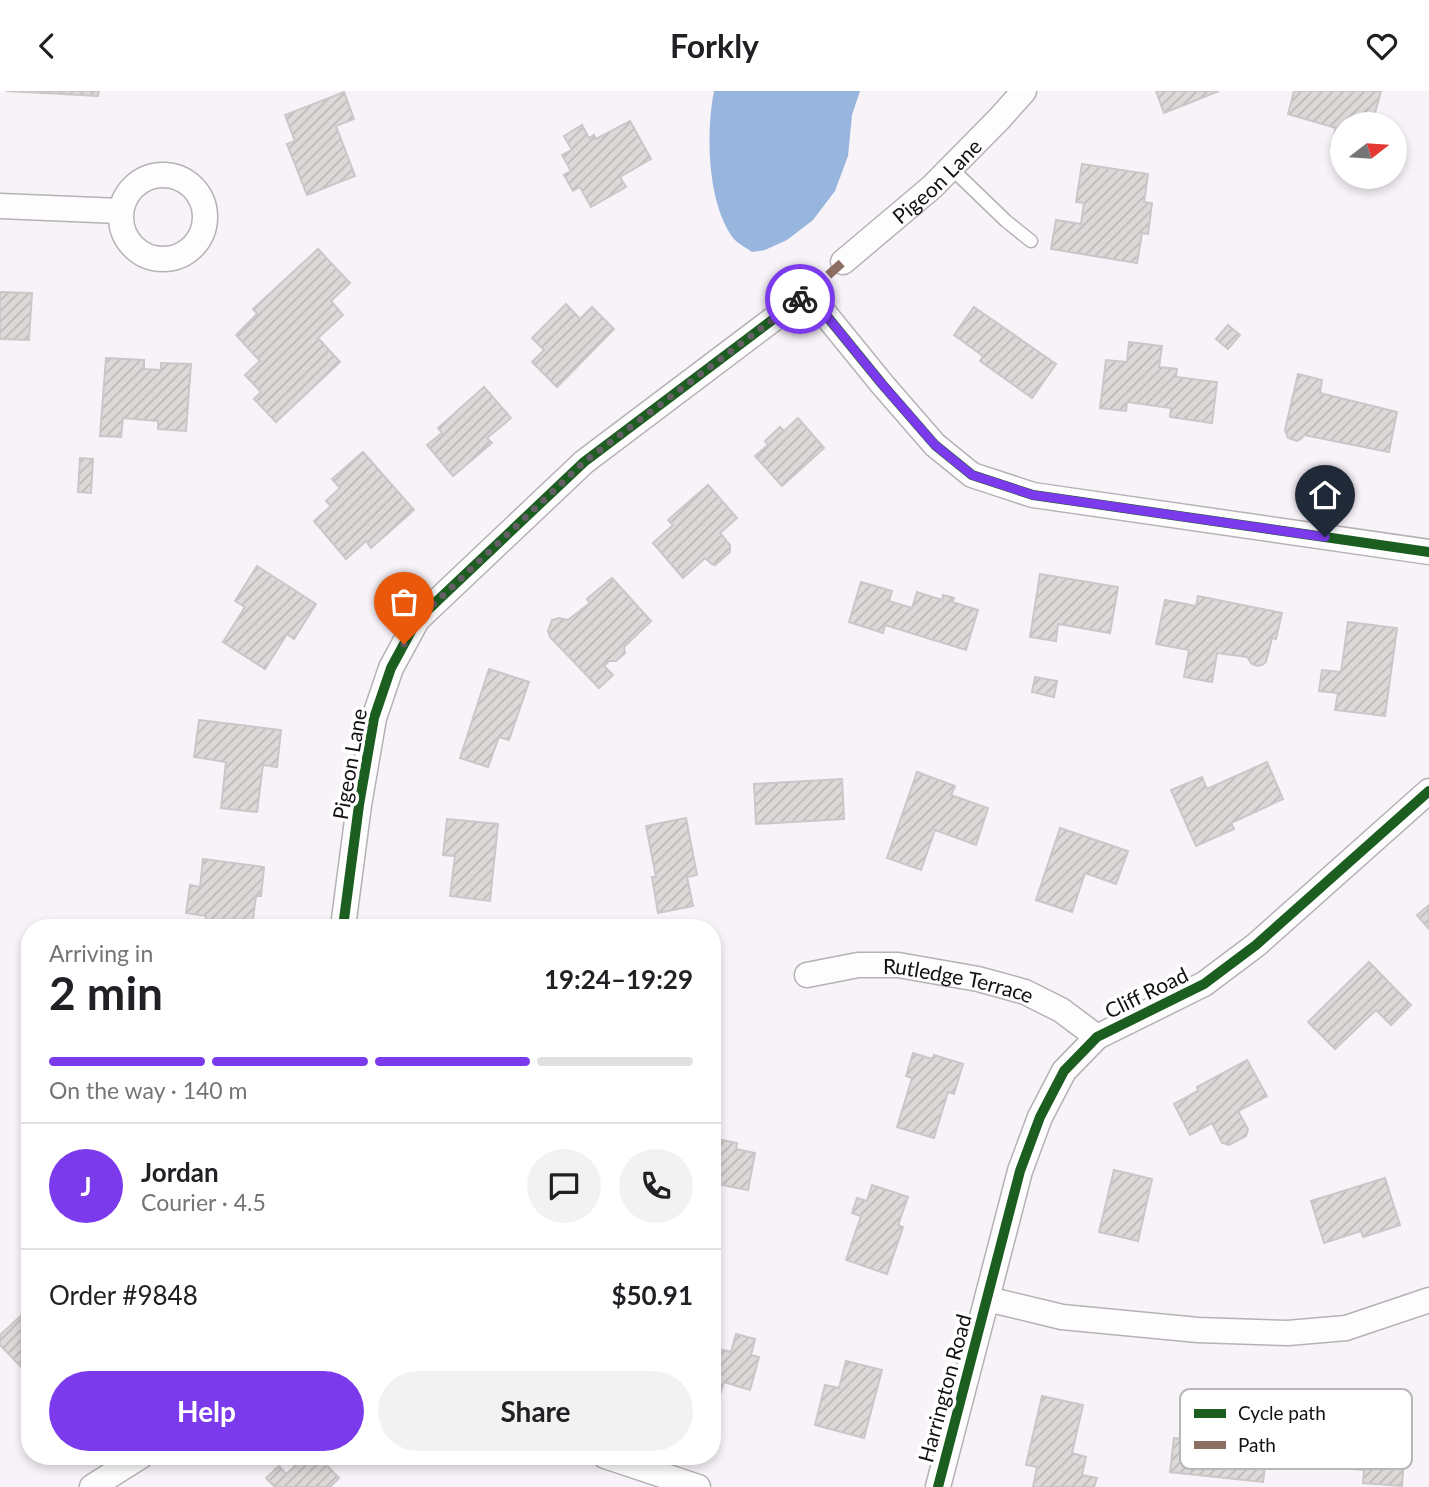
<!DOCTYPE html>
<meta charset="utf-8">
<style>
:root{--surface:#fff;--page:#f2f2f2;--text:#202124;--muted:#757577;--line:#e0e0e0;--accent:#7c3aed}
body{margin:0;font-family:Lato,sans-serif;background:var(--page);color:var(--text);height:100vh;display:flex;flex-direction:column;font-size:26px;white-space:nowrap}
*{box-sizing:border-box;margin:0}
p{font-size:23px;color:var(--muted)}
.icon{flex:none;width:38px;height:38px;fill:none;stroke:currentColor;stroke-width:2;stroke-linecap:round;stroke-linejoin:round}
.map{position:relative;flex:1;overflow:hidden}
.panel{position:absolute;left:21px;top:828px;width:700px;height:546px;display:flex;flex-direction:column;background:var(--surface);border-radius:28px;box-shadow:0 4px 10px #0003}
.panel>*{flex:none}
.needle{width:46px;rotate:73deg}
.tools{position:absolute;left:1330px;top:21px;display:grid;gap:14px}
.tools a{display:grid;place-items:center;width:77px;height:77px;border-radius:50%;background:var(--surface);box-shadow:0 4px 10px #0003;font-size:35px}
.pin{position:absolute;display:grid;place-items:center;width:60px;height:60px;color:#fff;margin:-72px -30px;border-radius:50% 50% 50% 0;rotate:-45deg;box-shadow:0 0 7px #0007}
.pin .icon{rotate:45deg}
.courier{position:absolute;display:grid;place-items:center;width:70px;height:70px;margin:-35px;border:5px solid #7c3aed;border-radius:50%;background:#fff;color:#222;box-shadow:0 2px 9px #0007}
.overview em{font-style:normal;font-weight:700}
.overview div{display:flex;flex-direction:column-reverse}
.overview{display:flex;align-items:center;justify-content:space-between;height:119px;padding:0 28px}
h1{font-size:46px;font-weight:700;line-height:52px}
.bar{display:grid;grid-template-columns:repeat(4,1fr);gap:10px 7px;align-content:center;height:84px;padding:0 28px}
.bar i{height:9px;border-radius:5px;background:var(--line)}
.bar .on{background:var(--accent)}
.bar p{grid-column:span 4}
.line{display:flex;align-items:center;gap:18px;padding:0 28px;border-top:2px solid var(--line)}
.line div{flex:1}
.round{display:grid;place-items:center;flex:none;width:74px;height:74px;border-radius:37px;background:var(--page)}
.cta{display:flex;gap:14px;margin-top:auto;padding:14px 28px}
.cta a{flex:1;height:80px;border-radius:42px;background:var(--accent);color:#fff;font-size:28px;font-weight:700;line-height:80px;text-align:center}
.cta a+a{background:var(--page);color:var(--text)}
header{display:flex;justify-content:space-between;align-items:center;height:91px;padding:0 28px;background:var(--surface);font-size:32px;font-weight:700}
.map>svg:first-child{display:block}
</style>
<header><svg class="icon" aria-label="back" viewBox="0 0 24 24"><path d="M15 5l-7 7 7 7"/></svg>Forkly<svg class="icon" aria-label="heart" viewBox="0 0 24 24"><path d="M12 20l-8-8c-3-5 5-10 8-4 3-6 11-1 8 4z"/></svg></header>
<div class="map">
<svg width="1429" height="1396" viewBox="0 0 1429 1396">
<defs>
<pattern id="building-hatch" width="6" height="6" patternUnits="userSpaceOnUse" patternTransform="scale(1.75)"><rect width="6" height="6" fill="#ded9d9"/><path d="M-1 1l2-2M0 6l6-6M5 7l2-2" fill="none" stroke="#beb9b9"/></pattern>
</defs>
<rect width="100%" height="100%" fill="#f8f3f9"/>
<path fill="#98b5de" d="M714,0H860L852,24L848,65L835,100L813,129L787,149L765,159L752,161C745,156 735,151 731,144C707,108 706,41 714,0Z"/>
<g fill="url(#building-hatch)" stroke="#cbc6c8" stroke-width="2">
<path d="M6,0H99L98,5Z"/>
<path d="M1156,0H1219L1164,22Z"/>
<path d="M1294,0H1381L1372,33H1342V58L1331,55L1336,37L1288,23Z"/>
<path d="M344,1L354,28L336,35L355,85L307,104L287,53L295,50L285,24Z"/>
<path d="M630,30L651,68L620,86L626,96L591,116L580,96L573,100L564,84L571,80L562,64L572,59L564,45L582,34L589,47L594,44L596,48Z"/>
<path d="M1082,73L1148,83L1144,111L1152,112L1148,143L1142,142L1137,172L1051,158L1056,129L1081,133L1084,112L1076,111Z"/>
<path d="M318,158L350,192L331,210L343,224L318,247L340,271L276,331L254,308L261,301L245,284L260,270L236,244L257,223L253,218Z"/>
<path d="M0,201L32,202L29,249L0,248Z"/>
<path d="M566,213L580,228L592,216L614,238L557,296L532,271L544,259L532,247Z"/>
<path d="M974,216L1056,273L1032,307L980,270L983,265L954,244Z"/>
<path d="M1228,234L1240,244L1228,258L1216,248Z"/>
<path d="M1129,251L1162,255L1159,276L1177,278L1176,286L1217,291L1212,332L1170,326L1171,317L1127,311L1126,320L1100,317L1106,269L1127,271Z"/>
<path d="M106,267L144,269V278L161,279V272L191,273L186,340L158,338V330L123,327L121,346L100,345Z"/>
<path d="M1298,283L1322,289L1320,302L1397,321L1389,361L1304,344L1302,347L1297,350L1288,347L1285,339Z"/>
<path d="M484,296L511,327L487,347L492,352L453,385L427,354L442,342L438,337Z"/>
<path d="M798,327L824,357L782,395L755,365L768,354L765,350L780,336L784,340Z"/>
<path d="M363,361L414,419L371,457L366,450L346,468L314,430L331,415L326,410L340,397L332,388Z"/>
<path d="M80,367L93,368L91,402L78,401Z"/>
<path d="M708,394L737,427L720,442L730,454V461L715,474L712,473L705,467L683,487L653,452L673,434L668,429Z"/>
<path d="M257,475L316,513L294,548L287,543L265,578L223,551L245,516L235,510Z"/>
<path d="M1040,483L1118,496L1110,542L1058,533L1056,550L1030,546Z"/>
<path d="M612,487L651,530L624,556L625,562L616,570H609L604,575L613,584L599,597L550,546L548,540L552,529L559,527L568,529L590,512L587,508Z"/>
<path d="M861,491L892,500L889,510L912,517L917,501L942,509L943,504L954,507L952,511L978,519L966,559L885,534L883,542L849,531Z"/>
<path d="M1198,505L1282,522L1276,548L1272,547L1266,571L1262,574L1257,575L1252,573L1247,566L1217,562L1212,591L1184,586L1189,559L1156,553L1165,509L1196,515Z"/>
<path d="M1348,531L1397,537L1385,625L1335,619L1338,602L1319,600L1322,579L1341,581Z"/>
<path d="M489,578L529,591L509,649L499,646L488,676L460,667Z"/>
<path d="M1035,586L1057,590L1054,606L1032,601Z"/>
<path d="M199,629L281,639L277,676L263,674L257,721L221,717L226,671L194,666Z"/>
<path d="M1267,671L1283,708L1231,732L1234,738L1196,755L1171,699L1202,686L1207,698Z"/>
<path d="M917,681L955,695L951,704L988,717L976,754L935,739L921,779L887,767Z"/>
<path d="M842,688L844,728L756,733L754,693Z"/>
<path d="M686,727L697,784L687,786L693,815L658,822L652,786H656L646,735Z"/>
<path d="M447,728L498,733L490,810L450,805L455,765L443,764Z"/>
<path d="M1060,737L1128,760L1116,793L1085,782L1072,821L1036,809Z"/>
<path d="M203,768L264,776L261,805H256L252,836H205L206,825L186,822L190,794L200,796Z"/>
<path d="M1429,814V838L1417,824Z"/>
<path d="M1369,871L1411,914L1391,934L1376,919L1335,958L1308,931Z"/>
<path d="M913,962L932,968L934,964L963,973L954,1003L948,1001L934,1047L897,1036L912,987L906,985Z"/>
<path d="M1247,969L1267,1005L1238,1020L1248,1038L1246,1045L1229,1054L1222,1052L1212,1032L1190,1044L1174,1013L1198,1000L1197,996Z"/>
<path d="M712,1047L737,1052L736,1058L755,1062L748,1099L712,1092Z"/>
<path d="M1114,1079L1152,1088L1138,1150L1099,1141Z"/>
<path d="M1385,1087L1400,1134L1363,1146L1361,1140L1324,1152L1311,1110Z"/>
<path d="M872,1094L908,1106L898,1134L903,1136L887,1183L846,1169L861,1125L852,1122L857,1107L867,1110Z"/>
<path d="M30,1216V1274L24,1279L0,1254V1244Z"/>
<path d="M736,1243L755,1248L751,1264L759,1266L750,1299L724,1291L721,1301L712,1299V1256L731,1261Z"/>
<path d="M846,1270L882,1279L864,1347L815,1334L825,1294L839,1297Z"/>
<path d="M1042,1305L1083,1314L1072,1362L1086,1366L1082,1384L1097,1387L1094,1396H1033L1037,1376L1026,1374Z"/>
<path d="M1372,1312L1390,1313L1389,1332L1406,1333L1402,1395L1363,1392L1364,1379L1320,1375L1324,1328L1341,1329V1320L1371,1322Z"/>
<path d="M1208,1344L1268,1351L1263,1391L1170,1381L1174,1347L1207,1350Z"/>
<path d="M306,1365H318L339,1387L330,1396H275L266,1387L279,1375L286,1383Z"/>
</g>
<g fill="none" stroke-linecap="round" stroke-linejoin="round">
<g stroke="#b5b1b5" stroke-width="15">
<path id="lane" d="M951,77L1006,130L1031,150"/>
</g>
<g stroke="#b5b1b5" stroke-width="27">
<g id="street">
<circle cx="163" cy="126" r="42"/>
<path d="M0,115L120,120"/>
<path id="s1" d="M843,171L932,96L1000,27L1024,0"/>
<path d="M343,836L359,714L374,627L391,577L417,529L584,371L808,202L882,293L935,354L972,384L1033,404L1429,461"/>
<path id="s2" d="M807,884L858,874H898L978,888L1025,901L1061,919L1097,946"/>
<path d="M987,1208L1062,1226L1198,1239L1288,1242L1346,1237L1429,1209"/>
<path d="M605,1365L698,1396"/>
<path d="M92,1396L141,1365"/>
<path d="M938,1396L1020,1080L1040,1026L1064,980L1097,946L1204,893L1256,854L1429,700"/>
</g>
</g>
<use href="#lane" stroke="#fefdfe" stroke-width="12"/>
<use href="#street" stroke="#fefdfe" stroke-width="24"/>
<path stroke="#8d6e63" stroke-width="9" stroke-dasharray="18 9" stroke-linecap="butt" d="M808,202L843,171"/>
<g stroke="#fff" stroke-width="15">
<g id="cycleway">
<path d="M343,836L359,714L374,627L391,577L417,529L584,371L808,202L882,293L935,354L972,384L1033,404L1429,461"/>
<path d="M938,1396L1020,1080L1040,1026L1064,980L1097,946L1204,893L1256,854L1429,700"/>
</g>
</g>
<use href="#cycleway" stroke="#1b5e20" stroke-width="10"/>
</g>
<g fill="none" stroke-linecap="round" stroke-linejoin="round">
<path stroke="#635f64" stroke-width="7" stroke-dasharray="0 12.6" d="M404,553L417,529L584,371L800,208"/>
<path stroke="#7c3aed" stroke-width="9" d="M800,208L808,202L882,293L935,354L972,384L1033,404L1325,446"/>
</g>
<g text-anchor="middle" dominant-baseline="central" stroke-width="7" stroke-linejoin="round" paint-order="stroke">
<g font-size="21" fill="#130f13" stroke="#fff">
<text stroke="none"><textPath href="#s1" startOffset="124">Pigeon Lane</textPath></text>
<text transform="translate(349 673) rotate(-80)">Pigeon Lane</text>
<text stroke="none"><textPath href="#s2" startOffset="154">Rutledge Terrace</textPath></text>
<text transform="translate(1146 901) rotate(-26)">Cliff Road</text>
<text transform="translate(944 1297) rotate(-75)">Harrington Road</text>
</g>
</g>
<rect x="1180" y="1298" width="232" height="80" rx="10" fill="#fff" stroke="#b8b7b8" stroke-width="2"/>
<rect x="1194" y="1318" width="32" height="9" fill="#1b5e20"/>
<rect x="1194" y="1350" width="32" height="8" fill="#8d6e63"/>
<g font-size="19" fill="#130f13">
<text x="1238" y="1329">Cycle path</text>
<text x="1238" y="1361">Path</text>
</g>
</svg>
<div class="tools">
<a><svg class="needle" viewBox="-14 -14 28 28"><path d="M0-13l5 13h-10z" fill="#e53935"/><path d="M0 13l5-13h-10z" fill="#757577"/></svg></a>
</div>
<div class="pin" style="left:404px;top:553px;background:#ea580c"><svg class="icon" aria-label="bag" viewBox="0 0 24 24"><path d="M5 8h14l-1 12H6zM9 8a3 3 0 0 1 6 0"/></svg></div>
<div class="pin" style="left:1325px;top:446px;background:#1f2937"><svg class="icon" aria-label="home" viewBox="0 0 24 24"><path d="M3 11l9-7 9 7M6 9v11h12V9"/></svg></div>
<div class="courier" style="left:800px;top:208px"><svg class="icon" aria-label="bike" viewBox="0 0 24 24"><circle cx="6" cy="16" r="4"/><circle cx="18" cy="16" r="4"/><path d="M6 16l4-8h5l3 8M10 8l3 8H6M13 5h3"/></svg></div>
<section class="panel">
<div class="overview"><div><h1>2 min</h1><p>Arriving in</p></div><em>19:24–19:29</em></div>
<div class="bar"><i class="on"></i><i class="on"></i><i class="on"></i><i></i><p>On the way · 140 m</p></div>
<div class="line" style="height:126px"><b class="round" style="background:var(--accent);color:#fff">J</b><div><b>Jordan</b><p>Courier · 4.5</p></div><a class="round"><svg class="icon" aria-label="chat" viewBox="0 0 24 24"><path d="M4 5h16v11H9l-5 4z"/></svg></a><a class="round"><svg class="icon" aria-label="phone" viewBox="0 0 24 24"><path d="M5 4h4l2 5-3 2q2 4 5 5l2-3 5 2v4C11 20 4 13 5 4z"/></svg></a></div>
<div class="line" style="height:91px"><div>Order #9848</div><b>$50.91</b></div>
<div class="cta"><a>Help</a><a>Share</a></div>
</section>
</div>
